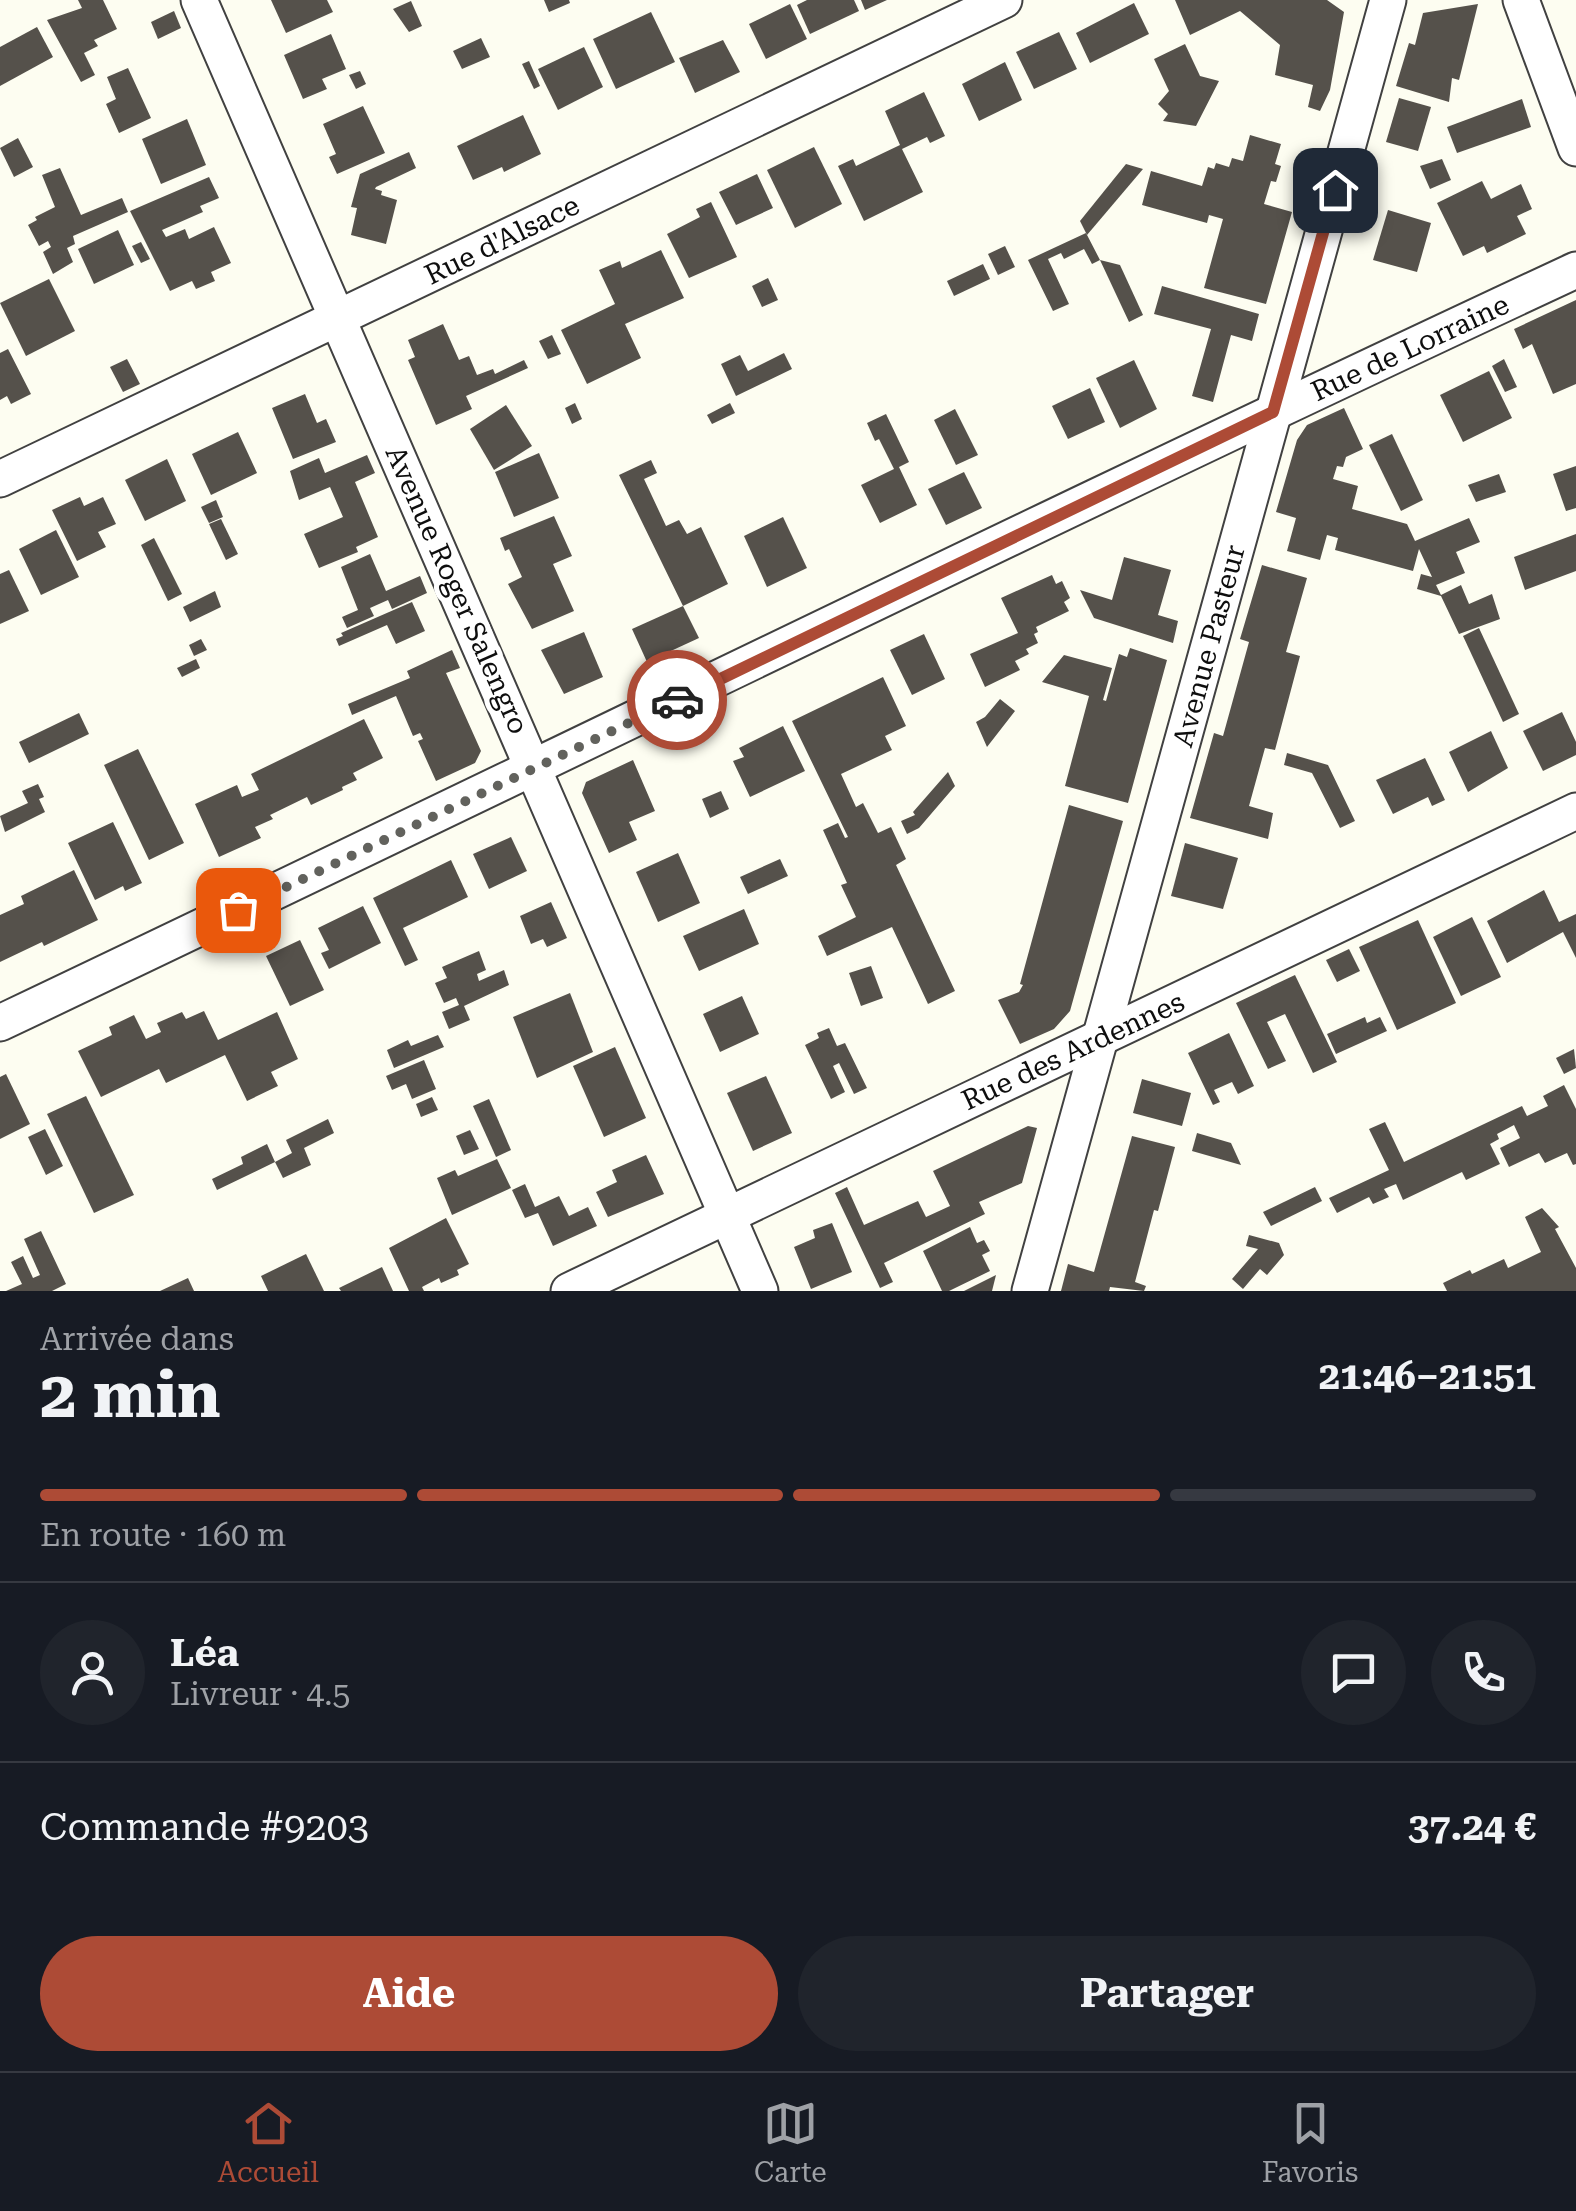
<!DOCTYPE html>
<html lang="fr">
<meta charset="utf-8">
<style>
:root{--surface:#171b24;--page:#20242c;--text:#f1f3f6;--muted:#9ea1a6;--line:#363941;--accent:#ad4b36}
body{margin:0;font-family:"Roboto Serif",serif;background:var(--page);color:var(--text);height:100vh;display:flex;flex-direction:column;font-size:38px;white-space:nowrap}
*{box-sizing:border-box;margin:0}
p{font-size:32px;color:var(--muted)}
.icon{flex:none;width:55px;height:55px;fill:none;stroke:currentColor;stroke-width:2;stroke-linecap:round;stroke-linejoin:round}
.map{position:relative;height:1291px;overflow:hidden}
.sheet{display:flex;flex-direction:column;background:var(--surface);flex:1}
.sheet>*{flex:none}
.pin{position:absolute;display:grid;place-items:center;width:85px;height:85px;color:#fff;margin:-42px;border-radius:20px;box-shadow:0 5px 15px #0006}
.courier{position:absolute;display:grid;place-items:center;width:100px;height:100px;margin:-50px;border:8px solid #ad4b36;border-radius:50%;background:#fff;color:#222;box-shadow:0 2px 12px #0007}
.head em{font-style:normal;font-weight:700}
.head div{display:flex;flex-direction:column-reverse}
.head{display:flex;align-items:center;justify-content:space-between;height:170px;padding:0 40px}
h1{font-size:65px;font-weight:700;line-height:75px}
.bar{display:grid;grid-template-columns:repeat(4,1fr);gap:15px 10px;align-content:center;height:120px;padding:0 40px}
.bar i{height:12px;border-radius:8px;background:var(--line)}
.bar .on{background:var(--accent)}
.bar p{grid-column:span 4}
.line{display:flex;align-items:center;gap:25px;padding:0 40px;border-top:2px solid var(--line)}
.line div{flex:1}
.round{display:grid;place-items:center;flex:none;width:105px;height:105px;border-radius:52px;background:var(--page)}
.primary-button{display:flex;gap:20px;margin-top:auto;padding:20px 40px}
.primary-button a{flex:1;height:115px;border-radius:60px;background:var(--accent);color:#fff;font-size:40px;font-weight:700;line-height:115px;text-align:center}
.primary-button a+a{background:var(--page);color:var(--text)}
.menu{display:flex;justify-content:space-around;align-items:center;height:140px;border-top:2px solid var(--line);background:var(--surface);font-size:28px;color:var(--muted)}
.menu a{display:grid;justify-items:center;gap:5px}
.menu .on{color:var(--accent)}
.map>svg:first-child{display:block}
</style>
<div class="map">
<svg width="1576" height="1291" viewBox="0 0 1576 1291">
<rect width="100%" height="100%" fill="#fdfdf1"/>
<g fill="#55514b">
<path d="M78,0H103L117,29L94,40L98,46L84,53L95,75L81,82L47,20L82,8Z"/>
<path d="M271,0H327L333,12L286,33Z"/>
<path d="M544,0H569L570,3L549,12Z"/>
<path d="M807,0H854L859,11L810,34L797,5Z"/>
<path d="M861,0H887L865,10Z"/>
<path d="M1175,0H1327L1344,12L1330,90L1320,111L1308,107L1313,85L1275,75L1280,45L1240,11L1190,35Z"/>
<path d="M411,1L422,26L409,32L393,9Z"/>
<path d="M1134,3L1149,34L1090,63L1076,33Z"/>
<path d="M790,4L807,39L766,59L749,24Z"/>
<path d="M1478,4L1459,80L1452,78L1449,102L1396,86L1409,43L1415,45L1423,13Z"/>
<path d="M174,11L181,28L158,39L151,22Z"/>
<path d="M651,12L675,62L616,89L593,39Z"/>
<path d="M37,27L53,57L0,86V47Z"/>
<path d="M1059,32L1077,69L1034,89L1016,52Z"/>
<path d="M331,34L346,69L322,79L327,89L303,99L284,55Z"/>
<path d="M481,38L490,57L462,69L453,51Z"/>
<path d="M723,40L740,72L695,93L679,58Z"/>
<path d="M1185,44L1200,76L1219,81L1196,126L1163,121L1168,114L1158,104L1169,91L1154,59Z"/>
<path d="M584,47L603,87L558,110L538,69Z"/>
<path d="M529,61L540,86L534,89L522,64Z"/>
<path d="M1005,62L1022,100L979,121L962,84Z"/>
<path d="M128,68L151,118L119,133L106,104L116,99L107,77Z"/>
<path d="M360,71L366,84L356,89L349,75Z"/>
<path d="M924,92L945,136L930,143L927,137L902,149L923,192L864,221L838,166L853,159L856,166L900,145L885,111Z"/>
<path d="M1399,98L1431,107L1418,151L1386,142Z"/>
<path d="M1522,99L1531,127L1457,153L1447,127Z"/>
<path d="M363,106L385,153L337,174L329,157L336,154L323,124Z"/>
<path d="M523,115L541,154L504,172L502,167L473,180L457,146Z"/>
<path d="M187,119L206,165L161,184L142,139Z"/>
<path d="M1250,135L1281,144L1275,164L1281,166L1276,182L1271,181L1264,204L1292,212L1266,304L1204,288L1223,219L1209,215L1207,223L1142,205L1151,171L1202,186L1208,167L1214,169L1216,163L1229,167L1232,158L1243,161Z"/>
<path d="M18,138L33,167L14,177L0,148Z"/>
<path d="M814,147L842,204L795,228L767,170Z"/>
<path d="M409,152L416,168L376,187L375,189L382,191L381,195L397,200L386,244L351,235L357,208L351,207L360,174Z"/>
<path d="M1442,159L1451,180L1430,189L1420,166Z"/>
<path d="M1126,164L1143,169L1087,235L1080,221Z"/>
<path d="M60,168L81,215L122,198L128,212L73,236L75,244L67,248L73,262L53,274L43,252L51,247L48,241L39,246L28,225L37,220L35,217L55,207L42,175Z"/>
<path d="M757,174L773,208L736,225L719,192Z"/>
<path d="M209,177L219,198L200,206L203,212L162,230L166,237L185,229L189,239L214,227L231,263L211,272L215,281L196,289L192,281L170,291L130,211Z"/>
<path d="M1482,181L1491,199L1521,184L1532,209L1517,216L1526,234L1487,253L1484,246L1463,256L1437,203Z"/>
<path d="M711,202L737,257L689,278L667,234L700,217L696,209Z"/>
<path d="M1388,210L1431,223L1417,272L1373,260Z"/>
<path d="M118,230L134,265L94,284L78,249Z"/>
<path d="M1086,233L1100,260L1092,264L1084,249L1064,259L1061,253L1048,259L1069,304L1053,311L1028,260Z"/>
<path d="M141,242L150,259L141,263L132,246Z"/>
<path d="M1005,246L1015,267L998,275L988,254Z"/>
<path d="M661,250L684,298L625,324L641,358L587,384L561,330L615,304L599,270L620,261L622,268Z"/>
<path d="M1100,260L1120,265L1143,315L1129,322Z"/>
<path d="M983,264L990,279L954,296L947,281Z"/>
<path d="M768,278L778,300L762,307L752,286Z"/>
<path d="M49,279L75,331L26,356L0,303Z"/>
<path d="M1162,286L1259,314L1252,341L1231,335L1213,402L1192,396L1211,329L1154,314Z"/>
<path d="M1576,300V384L1553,394L1532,344L1523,349L1514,329Z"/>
<path d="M443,324L459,360L469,356L477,375L493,369L495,374L524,360L528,368L466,396L472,409L436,425L408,360L415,357L408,340Z"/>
<path d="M552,335L561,354L548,359L539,341Z"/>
<path d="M8,349L31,394L11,404L7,396L0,400V353Z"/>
<path d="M784,353L792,369L736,396L721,364L740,355L748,371Z"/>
<path d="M127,359L140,384L123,392L110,367Z"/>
<path d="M1504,359L1517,387L1505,392L1492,366Z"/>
<path d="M1134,360L1157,409L1120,428L1096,378Z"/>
<path d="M1489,371L1512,418L1463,442L1440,395Z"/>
<path d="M1090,388L1105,422L1068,439L1052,406Z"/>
<path d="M305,394L317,423L326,419L336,442L293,459L272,408Z"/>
<path d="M575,403L582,419L572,424L565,408Z"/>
<path d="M730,403L735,413L712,424L707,415Z"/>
<path d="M506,405L532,446L494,470L470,429Z"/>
<path d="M1344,408L1363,449L1346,457L1343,467L1337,466L1333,479L1358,486L1352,509L1407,524L1415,541L1469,518L1480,542L1456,552L1465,573L1436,585L1441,595L1461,585L1469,604L1492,594L1500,619L1459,634L1441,596L1417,589L1421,574L1432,577L1419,549L1413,571L1335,550L1338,538L1327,535L1320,560L1287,551L1296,518L1276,512L1297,440L1307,425Z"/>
<path d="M955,409L978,455L956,465L934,420Z"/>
<path d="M886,414L909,462L899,467L917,505L880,523L861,485L894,469L879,439L875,441L867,423Z"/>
<path d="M238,432L257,473L211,495L192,454Z"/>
<path d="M1392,434L1423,500L1401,511L1369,445Z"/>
<path d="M539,453L559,498L514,517L495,472Z"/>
<path d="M367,455L375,473L355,482L378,537L356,547L358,552L319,568L304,534L343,517L330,487L299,500L290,471L319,458L325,473Z"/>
<path d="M167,459L186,501L145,521L125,480Z"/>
<path d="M651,460L657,473L644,479L666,526L679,520L687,534L701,527L728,584L683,606L619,475Z"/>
<path d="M1576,466V508L1566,511L1553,474Z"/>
<path d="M964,472L982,508L946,525L928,489Z"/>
<path d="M1499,474L1506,492L1476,502L1468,485Z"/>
<path d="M80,497L84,506L103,497L116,524L98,532L106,547L77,561L52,510Z"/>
<path d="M216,500L223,517L209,523L201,507Z"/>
<path d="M554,516L572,556L553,564L574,611L532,629L508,584L522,577L509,549L505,551L500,538Z"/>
<path d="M783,517L807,568L767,587L744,536Z"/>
<path d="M221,519L238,554L226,560L209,524Z"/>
<path d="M56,530L79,577L41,595L19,549Z"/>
<path d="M1576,534V571L1525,590L1514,557Z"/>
<path d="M154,538L182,594L168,601L141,545Z"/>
<path d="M370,554L386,591L420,576L427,593L392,609L388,600L370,608L374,616L347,628L342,617L358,610L341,567Z"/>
<path d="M1124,557L1171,570L1158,615L1178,621L1173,643L1094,618L1080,590L1112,600Z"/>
<path d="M1262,565L1307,578L1286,652L1300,656L1275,750L1265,748L1249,806L1273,813L1268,839L1190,818L1214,733L1223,736L1249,642L1240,639Z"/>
<path d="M9,570L29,611L0,624V574Z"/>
<path d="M1052,575L1056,584L1062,581L1070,598L1064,602L1069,611L1036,627L1038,632L1034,634L1038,643L1026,649L1029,654L1015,661L1020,670L985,687L970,654L1018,633L1001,598Z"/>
<path d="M215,591L221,607L190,622L183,607Z"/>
<path d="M412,602L425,631L396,644L387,625L339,646L336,639L343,636L341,633Z"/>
<path d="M683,606L699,638L647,662L632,629Z"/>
<path d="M1479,628L1519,714L1503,722L1463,636Z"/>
<path d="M584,632L603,677L564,694L541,650Z"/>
<path d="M924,634L945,679L912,695L890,650Z"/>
<path d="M201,639L207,650L194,656L189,645Z"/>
<path d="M1130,648L1167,660L1128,803L1065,786L1089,696L1042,682L1064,655L1112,668L1103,700L1106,701L1119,654L1127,657Z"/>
<path d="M452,650L460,668L446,673L481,751L475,763L436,781L418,741L423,739L420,733L413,736L396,696L352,715L348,704L410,678L407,671Z"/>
<path d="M196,659L200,668L182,677L177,668Z"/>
<path d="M883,677L906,726L885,736L892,750L841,774L856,807L863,803L878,833L891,827L906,859L896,865L955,991L928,1004L892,927L827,956L818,936L856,917L841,885L847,883L823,830L838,823L845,838L848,837L792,721Z"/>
<path d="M1000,699L1015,711L987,747L976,722L985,717Z"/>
<path d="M1562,712L1576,742V755L1543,771L1523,731Z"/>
<path d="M79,713L89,734L29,763L19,742Z"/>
<path d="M364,719L383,758L353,773L357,780L342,787L343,790L311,805L307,797L270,815L273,819L255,827L261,838L219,857L195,804L237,785L242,797L259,790L251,774Z"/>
<path d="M783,726L805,771L750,797L733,761L744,757L739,748Z"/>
<path d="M1491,731L1508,768L1468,792L1449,752Z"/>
<path d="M138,749L184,843L149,860L104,765Z"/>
<path d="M1287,753L1328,765L1355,821L1340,828L1312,773L1284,765Z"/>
<path d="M1425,758L1445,800L1432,806L1428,797L1393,814L1376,780Z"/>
<path d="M633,760L655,811L629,822L637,840L609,853L582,793L586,782Z"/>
<path d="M948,772L955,786L919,828L907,834L901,821L915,815L913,812Z"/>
<path d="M38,784L44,797L39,799L45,812L5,832L0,816L28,803L22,791Z"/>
<path d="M721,791L729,809L710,818L702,799Z"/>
<path d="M1069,805L1123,821L1070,1011L1054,1029L1020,1044L998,1000L1019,992L1023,985L1020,984Z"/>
<path d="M113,822L142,883L125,891L123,886L95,900L68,843Z"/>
<path d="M511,837L527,871L489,889L473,854Z"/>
<path d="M1185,843L1238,858L1223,909L1171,896Z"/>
<path d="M678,853L700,903L658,922L636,872Z"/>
<path d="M780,859L788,876L748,894L740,877Z"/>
<path d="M451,860L468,897L403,928L418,960L405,966L373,898Z"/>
<path d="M74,870L98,920L44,946L42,942L0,962V915L24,904L21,896Z"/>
<path d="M1544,890L1559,922L1576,914V958L1563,932L1507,963L1487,921Z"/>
<path d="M551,902L567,938L547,947L543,939L531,944L520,916Z"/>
<path d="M363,906L381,943L329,969L321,953L329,950L318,928Z"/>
<path d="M744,909L759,944L699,971L683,936Z"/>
<path d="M1472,917L1501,977L1461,996L1433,937Z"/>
<path d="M1418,920L1456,1003L1397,1030L1359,947Z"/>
<path d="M300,940L324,990L290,1006L266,956Z"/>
<path d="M1349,949L1360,971L1337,982L1326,960Z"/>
<path d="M479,951L486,970L477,974L479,981L504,970L509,985L464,1006L470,1020L449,1029L442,1012L459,1005L456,998L444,1003L435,983L447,978L442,967Z"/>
<path d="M871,966L883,998L861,1006L849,973Z"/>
<path d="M1295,975L1337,1062L1313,1073L1285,1014L1267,1022L1286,1061L1268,1069L1236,1003Z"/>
<path d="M570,993L593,1052L537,1078L513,1017Z"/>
<path d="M742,996L759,1034L720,1052L703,1014Z"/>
<path d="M204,1011L218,1040L277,1012L298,1059L271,1072L278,1086L247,1101L225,1055L166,1083L159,1069L101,1097L78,1051L112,1035L109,1027L134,1015L146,1039L161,1032L157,1023L182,1012L186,1019Z"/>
<path d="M1365,1017L1367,1023L1380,1017L1387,1031L1336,1054L1327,1034Z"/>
<path d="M829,1028L837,1046L845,1043L867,1088L854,1094L839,1063L833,1066L845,1092L831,1099L805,1045L819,1038L817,1033Z"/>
<path d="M1229,1033L1254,1086L1238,1094L1232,1082L1214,1090L1220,1102L1213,1105L1188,1053Z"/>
<path d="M438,1035L444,1047L394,1068L387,1050L408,1040L411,1046Z"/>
<path d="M615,1047L646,1118L604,1137L573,1066Z"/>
<path d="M1574,1049L1576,1068L1564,1074L1556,1058Z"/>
<path d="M424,1060L436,1089L412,1099L406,1084L392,1090L386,1076Z"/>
<path d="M6,1074L30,1124L0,1139V1077Z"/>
<path d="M766,1076L792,1133L753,1151L727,1093Z"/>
<path d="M1142,1079L1191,1093L1182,1126L1133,1113Z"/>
<path d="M1564,1085L1576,1109V1164L1573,1165L1567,1153L1545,1163L1539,1153L1509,1167L1500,1148L1520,1138L1514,1125L1497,1134L1499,1139L1490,1144L1500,1164L1466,1180L1462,1172L1403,1200L1396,1184L1384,1189L1389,1197L1373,1204L1369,1197L1337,1213L1329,1198L1389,1170L1369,1129L1385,1122L1404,1162L1522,1106L1527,1116L1548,1106L1543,1096Z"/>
<path d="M86,1096L134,1195L94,1213L47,1114Z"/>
<path d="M432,1097L438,1110L421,1117L416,1104Z"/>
<path d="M489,1099L511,1150L496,1157L473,1106Z"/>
<path d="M328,1119L334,1133L304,1148L311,1165L283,1178L275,1162L292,1153L286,1140Z"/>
<path d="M1028,1126L1037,1128L1022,1183L979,1202L985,1214L884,1263L893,1282L880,1288L835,1193L847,1187L864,1225L918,1201L926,1217L950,1206L933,1171Z"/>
<path d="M45,1129L63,1166L46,1175L28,1137Z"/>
<path d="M470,1130L479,1149L464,1155L456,1136Z"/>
<path d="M1197,1133L1231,1143L1241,1165L1192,1151Z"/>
<path d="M1132,1136L1175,1147L1158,1211L1154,1210L1135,1282L1146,1286L1144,1291L1110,1287L1109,1291H1061L1068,1264L1094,1272Z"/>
<path d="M267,1144L275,1162L217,1190L212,1179L243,1164L241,1157Z"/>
<path d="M646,1155L664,1194L608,1217L596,1192L617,1182L612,1170Z"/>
<path d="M497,1159L511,1188L452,1215L437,1178L455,1170L458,1176Z"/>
<path d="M525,1184L535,1207L559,1196L569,1216L588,1207L597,1226L553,1246L538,1213L525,1218L512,1190Z"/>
<path d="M1315,1187L1322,1201L1271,1226L1263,1212Z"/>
<path d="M1542,1208L1559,1227L1555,1229L1576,1268V1291H1447L1443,1283L1470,1270L1472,1274L1504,1259L1508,1268L1541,1252L1525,1217Z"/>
<path d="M446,1218L469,1264L457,1270L459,1275L441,1283L439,1278L422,1287L424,1291H409L389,1248Z"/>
<path d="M832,1223L852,1272L811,1289L794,1247L815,1238L813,1230Z"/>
<path d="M970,1227L977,1243L984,1240L990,1251L982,1255L990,1271L949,1291H942L923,1251Z"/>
<path d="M41,1231L66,1284L52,1291H6L22,1284L11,1262L23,1256L33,1278L40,1275L24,1239Z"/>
<path d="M1249,1235L1279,1243L1284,1255L1267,1275L1260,1269L1243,1289L1232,1279L1258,1249L1246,1246Z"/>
<path d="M306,1254L324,1291H268L261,1276Z"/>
<path d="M382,1267L393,1291H341L339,1288Z"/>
<path d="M996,1275L992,1291H964Z"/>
<path d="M188,1278L194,1291H160Z"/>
</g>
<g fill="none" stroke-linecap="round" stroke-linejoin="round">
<g stroke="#414141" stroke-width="39">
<g id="street">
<path d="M199,0L760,1291"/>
<path d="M1521,0L1576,148"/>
<path d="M0,479L1004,0"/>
<path d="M0,1023C526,773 1048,516 1576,270"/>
<path d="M569,1291L1576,811"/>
<path d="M1030,1291L1388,0"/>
</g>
</g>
<use href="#street" stroke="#fff" stroke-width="35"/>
</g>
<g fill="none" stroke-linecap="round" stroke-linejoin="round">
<path stroke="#62625d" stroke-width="10" stroke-dasharray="0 18" d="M238,910L677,700"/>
<path stroke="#ad4b36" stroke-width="12" d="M677,700L1273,412L1335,190"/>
</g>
<g text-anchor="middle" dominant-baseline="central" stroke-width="10" stroke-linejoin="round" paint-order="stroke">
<g font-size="28" fill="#0e0e0e" stroke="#fff">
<text transform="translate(502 240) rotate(-26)">Rue d'Alsace</text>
<text transform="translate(1410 348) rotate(-25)">Rue de Lorraine</text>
<text transform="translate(457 590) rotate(66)">Avenue Roger Salengro</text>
<text transform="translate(1209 646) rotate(-75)">Avenue Pasteur</text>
<text transform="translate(1073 1051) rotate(-25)">Rue des Ardennes</text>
</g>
</g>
</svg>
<div class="pin" style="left:238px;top:910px;background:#ea580c"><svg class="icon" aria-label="bag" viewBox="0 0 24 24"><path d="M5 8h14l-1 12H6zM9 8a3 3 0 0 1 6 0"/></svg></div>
<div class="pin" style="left:1335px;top:190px;background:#1f2937"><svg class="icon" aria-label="home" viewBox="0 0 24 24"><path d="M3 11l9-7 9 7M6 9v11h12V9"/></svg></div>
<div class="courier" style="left:677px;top:700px"><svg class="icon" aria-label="car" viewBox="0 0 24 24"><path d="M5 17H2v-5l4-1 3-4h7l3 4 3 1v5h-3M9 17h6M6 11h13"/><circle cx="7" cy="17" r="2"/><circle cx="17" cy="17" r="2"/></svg></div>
</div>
<section class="sheet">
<div class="head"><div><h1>2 min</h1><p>Arrivée dans</p></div><em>21:46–21:51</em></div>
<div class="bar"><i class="on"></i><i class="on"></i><i class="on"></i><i></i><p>En route · 160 m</p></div>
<div class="line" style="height:180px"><a class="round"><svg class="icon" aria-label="person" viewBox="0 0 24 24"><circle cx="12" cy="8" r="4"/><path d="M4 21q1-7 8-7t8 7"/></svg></a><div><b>Léa</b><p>Livreur · 4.5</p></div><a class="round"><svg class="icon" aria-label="chat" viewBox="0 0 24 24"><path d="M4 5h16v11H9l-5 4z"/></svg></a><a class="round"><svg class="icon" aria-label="phone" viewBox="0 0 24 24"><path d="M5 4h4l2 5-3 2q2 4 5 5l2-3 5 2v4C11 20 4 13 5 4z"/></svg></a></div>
<div class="line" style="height:130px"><div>Commande #9203</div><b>37.24 €</b></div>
<div class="primary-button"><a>Aide</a><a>Partager</a></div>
</section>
<nav class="menu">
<a class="on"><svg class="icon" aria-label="home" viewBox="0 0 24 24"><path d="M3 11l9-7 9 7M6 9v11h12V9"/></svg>Accueil</a>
<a><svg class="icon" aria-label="map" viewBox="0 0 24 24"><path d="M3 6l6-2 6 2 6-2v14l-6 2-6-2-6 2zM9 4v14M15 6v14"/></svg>Carte</a>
<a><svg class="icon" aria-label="saved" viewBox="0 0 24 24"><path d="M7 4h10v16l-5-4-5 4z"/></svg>Favoris</a>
</nav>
